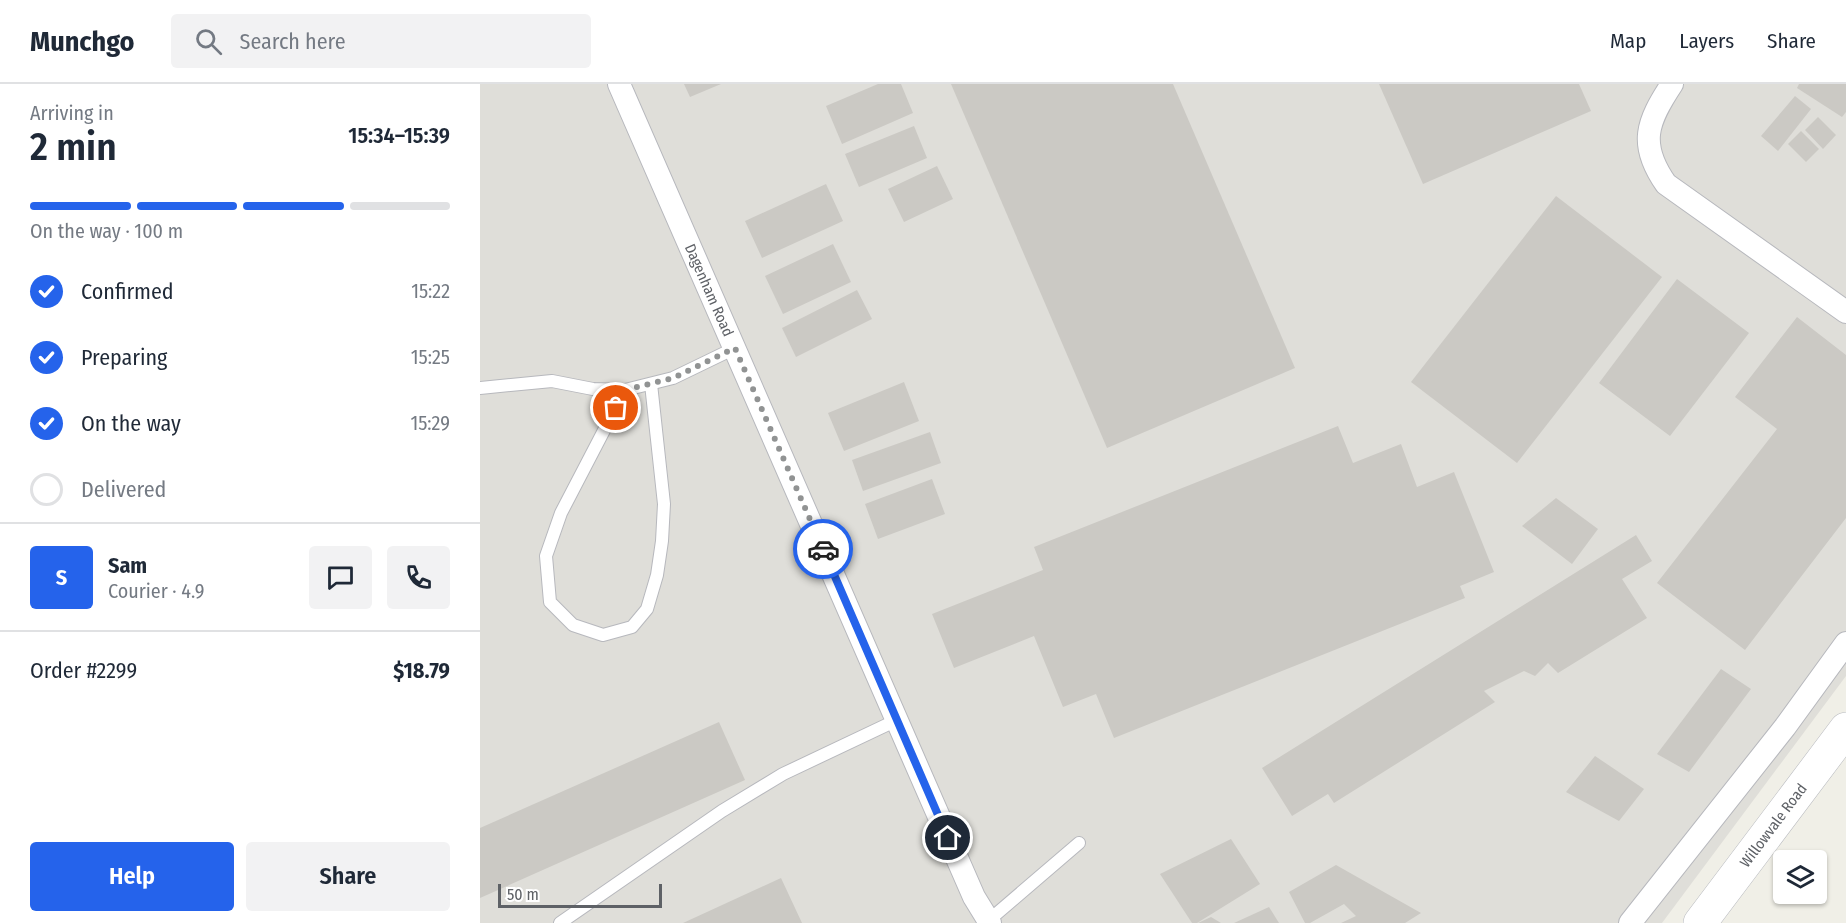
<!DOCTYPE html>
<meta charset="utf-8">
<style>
:root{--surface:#fff;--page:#f2f2f3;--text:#1f2937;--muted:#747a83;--line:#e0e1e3;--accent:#2563eb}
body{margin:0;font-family:"Fira Sans Condensed",sans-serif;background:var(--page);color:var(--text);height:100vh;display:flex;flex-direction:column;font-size:22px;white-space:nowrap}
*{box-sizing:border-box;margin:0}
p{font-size:20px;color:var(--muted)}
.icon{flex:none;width:33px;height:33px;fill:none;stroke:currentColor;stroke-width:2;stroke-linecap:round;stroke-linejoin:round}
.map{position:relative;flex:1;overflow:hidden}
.sheet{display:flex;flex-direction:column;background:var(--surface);width:480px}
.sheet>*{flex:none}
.fabs{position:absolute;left:1293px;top:766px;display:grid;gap:12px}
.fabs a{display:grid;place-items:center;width:54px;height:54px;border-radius:6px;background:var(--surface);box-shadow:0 2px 4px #0004;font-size:30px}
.scale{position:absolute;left:18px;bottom:15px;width:164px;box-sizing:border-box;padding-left:6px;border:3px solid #5e6166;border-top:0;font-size:16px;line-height:21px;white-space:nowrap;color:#5e6166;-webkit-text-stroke:4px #fff;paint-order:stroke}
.pin{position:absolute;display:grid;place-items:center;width:51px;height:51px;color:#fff;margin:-26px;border:3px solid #fff;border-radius:50%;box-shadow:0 2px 6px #0007}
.courier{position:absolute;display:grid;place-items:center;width:60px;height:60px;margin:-30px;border:4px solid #2563eb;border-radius:50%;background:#fff;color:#222;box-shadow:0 2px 8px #0007}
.overview em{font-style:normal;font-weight:600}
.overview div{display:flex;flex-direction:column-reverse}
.overview{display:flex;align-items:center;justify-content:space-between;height:102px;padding:0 30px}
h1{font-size:39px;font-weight:600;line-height:45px}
.bar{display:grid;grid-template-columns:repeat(4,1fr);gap:9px 6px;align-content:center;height:72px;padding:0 30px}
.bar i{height:8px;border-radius:4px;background:var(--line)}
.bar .active{background:var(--accent)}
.bar p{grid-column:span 4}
.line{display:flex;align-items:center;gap:15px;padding:0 30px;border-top:2px solid var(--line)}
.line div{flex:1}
.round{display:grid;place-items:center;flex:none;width:63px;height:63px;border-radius:6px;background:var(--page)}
ol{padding:0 30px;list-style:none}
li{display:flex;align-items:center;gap:18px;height:66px}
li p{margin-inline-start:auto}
li .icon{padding:6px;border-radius:50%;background:var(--accent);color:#fff;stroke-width:4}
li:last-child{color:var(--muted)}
li i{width:33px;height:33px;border:3px solid var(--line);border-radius:50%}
.primary-button{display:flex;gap:12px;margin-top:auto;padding:12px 30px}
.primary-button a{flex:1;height:69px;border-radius:6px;background:var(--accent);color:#fff;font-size:24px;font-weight:600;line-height:69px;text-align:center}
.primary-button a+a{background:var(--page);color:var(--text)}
header{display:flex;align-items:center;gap:36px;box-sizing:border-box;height:84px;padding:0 30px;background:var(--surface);border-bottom:2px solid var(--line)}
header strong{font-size:28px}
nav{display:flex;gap:33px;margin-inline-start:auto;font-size:21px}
.search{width:420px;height:54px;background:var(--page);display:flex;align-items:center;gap:15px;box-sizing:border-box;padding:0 21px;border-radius:6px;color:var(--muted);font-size:22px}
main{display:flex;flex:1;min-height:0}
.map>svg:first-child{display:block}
</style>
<header>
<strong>Munchgo</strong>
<div class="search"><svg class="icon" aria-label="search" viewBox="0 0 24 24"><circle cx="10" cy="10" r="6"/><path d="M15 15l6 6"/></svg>Search here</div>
<nav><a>Map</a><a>Layers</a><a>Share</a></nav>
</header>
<main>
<section class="sheet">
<div class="overview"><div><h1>2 min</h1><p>Arriving in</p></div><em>15:34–15:39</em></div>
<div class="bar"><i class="active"></i><i class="active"></i><i class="active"></i><i></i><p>On the way · 100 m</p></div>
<ol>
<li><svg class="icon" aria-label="check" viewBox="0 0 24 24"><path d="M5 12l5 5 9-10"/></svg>Confirmed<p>15:22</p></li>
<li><svg class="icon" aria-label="check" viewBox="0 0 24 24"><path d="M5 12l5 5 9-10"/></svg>Preparing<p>15:25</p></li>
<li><svg class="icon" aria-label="check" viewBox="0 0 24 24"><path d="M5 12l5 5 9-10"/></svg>On the way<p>15:29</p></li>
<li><i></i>Delivered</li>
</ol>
<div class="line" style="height:108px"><b class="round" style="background:var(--accent);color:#fff">S</b><div><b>Sam</b><p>Courier · 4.9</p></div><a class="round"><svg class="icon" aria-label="chat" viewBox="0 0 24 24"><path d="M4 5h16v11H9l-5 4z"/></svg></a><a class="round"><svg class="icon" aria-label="phone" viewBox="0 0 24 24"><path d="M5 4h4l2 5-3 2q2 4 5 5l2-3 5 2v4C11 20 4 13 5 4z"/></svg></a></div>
<div class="line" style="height:78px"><div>Order #2299</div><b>$18.79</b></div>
<div class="primary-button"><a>Help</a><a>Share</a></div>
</section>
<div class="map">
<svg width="1366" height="839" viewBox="0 0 1366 839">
<rect width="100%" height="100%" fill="#f0efe7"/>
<path fill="#dfded9" d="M0,0H1366V592L1182,839H0Z"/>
<g fill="#cbc9c4">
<path d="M204,0H241L210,13Z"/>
<path d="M398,0H421L433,29L362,60L346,22Z"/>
<path d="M471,0H693L815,284L627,364Z"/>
<path d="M899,0H1099L1111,27L943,100Z"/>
<path d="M1319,0H1366V28L1362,33L1317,4Z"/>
<path d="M1315,12L1331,25L1298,67L1281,52Z"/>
<path d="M1338,33L1356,51L1343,65L1325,46Z"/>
<path d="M434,42L447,74L379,103L365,70Z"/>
<path d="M1321,47L1339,65L1326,78L1308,60Z"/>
<path d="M457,82L473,115L424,138L408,105Z"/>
<path d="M346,100L363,137L282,174L265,137Z"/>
<path d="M1076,112L1182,193L1037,379L931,298Z"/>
<path d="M353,160L371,198L303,230L285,192Z"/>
<path d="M1197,195L1269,249L1190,352L1119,299Z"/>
<path d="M377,206L392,235L316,273L302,244Z"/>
<path d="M1317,233L1366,271V434L1265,566L1177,499L1297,345L1255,313Z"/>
<path d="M424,298L439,337L364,367L348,329Z"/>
<path d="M858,342L873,379L921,360L937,403L974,388L1014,488L980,502L985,514L634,654L616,610L583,623L554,552L474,584L452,530L563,486L554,463Z"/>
<path d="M450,348L461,379L383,407L372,376Z"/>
<path d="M452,395L465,430L398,455L385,420Z"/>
<path d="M1076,414L1118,445L1092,480L1042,442Z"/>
<path d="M1156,451L1172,477L1142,495L1167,534L1078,589L1068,579L1055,592L1044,587L1004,607L1015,618L854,719L848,710L812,732L782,684Z"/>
<path d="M1241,585L1271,605L1209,688L1177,670Z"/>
<path d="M239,638L265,696L0,814V744Z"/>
<path d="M1115,672L1164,705L1139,737L1086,708Z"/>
<path d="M751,755L780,800L717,839H712L680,790Z"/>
<path d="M856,781L941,829L925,839H861L876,832L864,820L830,839H825L809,808Z"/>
<path d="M301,794L322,839H203Z"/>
<path d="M789,823L799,839H754Z"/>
<path d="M731,833L741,839H718Z"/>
</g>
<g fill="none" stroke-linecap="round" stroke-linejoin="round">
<g stroke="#b7b8bd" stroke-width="14">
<g id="service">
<path d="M0,304L72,297L113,305L145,306L193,294L255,264"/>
<path d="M145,306L81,429L66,472L70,518L93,541L123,551L152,543L167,525L177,491L182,457L184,420L171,300"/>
<path d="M508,837L599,759"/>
<path d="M80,839L242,727L303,690L417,636"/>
</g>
</g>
<g stroke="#b7b8bd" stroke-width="24">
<g id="minor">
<path id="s1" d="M139,0L494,813L510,839"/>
<path d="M1192,0C1167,38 1158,60 1186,100L1366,228"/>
<path d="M1150,839L1305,643L1366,559"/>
</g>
</g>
<g stroke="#b8babf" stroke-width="34">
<g id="secondary">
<path id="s2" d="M1220,839L1366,645"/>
</g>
</g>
<use href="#service" stroke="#fff" stroke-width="12"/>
<use href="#minor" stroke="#fff" stroke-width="22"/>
<use href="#secondary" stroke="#fff" stroke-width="33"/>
</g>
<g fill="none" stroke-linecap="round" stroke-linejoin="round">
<path stroke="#919393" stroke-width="6" stroke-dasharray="0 10.8" d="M136,324L145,306L193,294L255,264L343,465"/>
<path stroke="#2563eb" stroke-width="8" d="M343,465L468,754"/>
</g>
<g text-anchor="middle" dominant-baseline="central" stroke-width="4.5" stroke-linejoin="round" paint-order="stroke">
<g font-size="15" fill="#5e6166" stroke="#fff">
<text stroke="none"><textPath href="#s1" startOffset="225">Dagenham Road</textPath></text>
<text stroke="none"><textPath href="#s2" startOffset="122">Willowvale Road</textPath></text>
</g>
</g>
</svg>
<div class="fabs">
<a><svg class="icon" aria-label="layers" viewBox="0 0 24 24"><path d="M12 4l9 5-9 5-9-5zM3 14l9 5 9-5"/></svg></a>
</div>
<div class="scale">50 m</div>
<div class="pin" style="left:136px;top:324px;background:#ea580c"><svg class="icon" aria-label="bag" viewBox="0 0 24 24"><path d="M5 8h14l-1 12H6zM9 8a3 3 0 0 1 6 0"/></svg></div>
<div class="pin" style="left:468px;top:754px;background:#1f2937"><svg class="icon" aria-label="home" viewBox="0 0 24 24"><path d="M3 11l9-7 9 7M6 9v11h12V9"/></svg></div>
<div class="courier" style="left:343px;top:465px"><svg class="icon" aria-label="car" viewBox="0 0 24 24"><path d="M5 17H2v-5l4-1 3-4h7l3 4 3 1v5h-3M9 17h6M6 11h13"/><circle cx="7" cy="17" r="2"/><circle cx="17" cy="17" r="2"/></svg></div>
</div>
</main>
